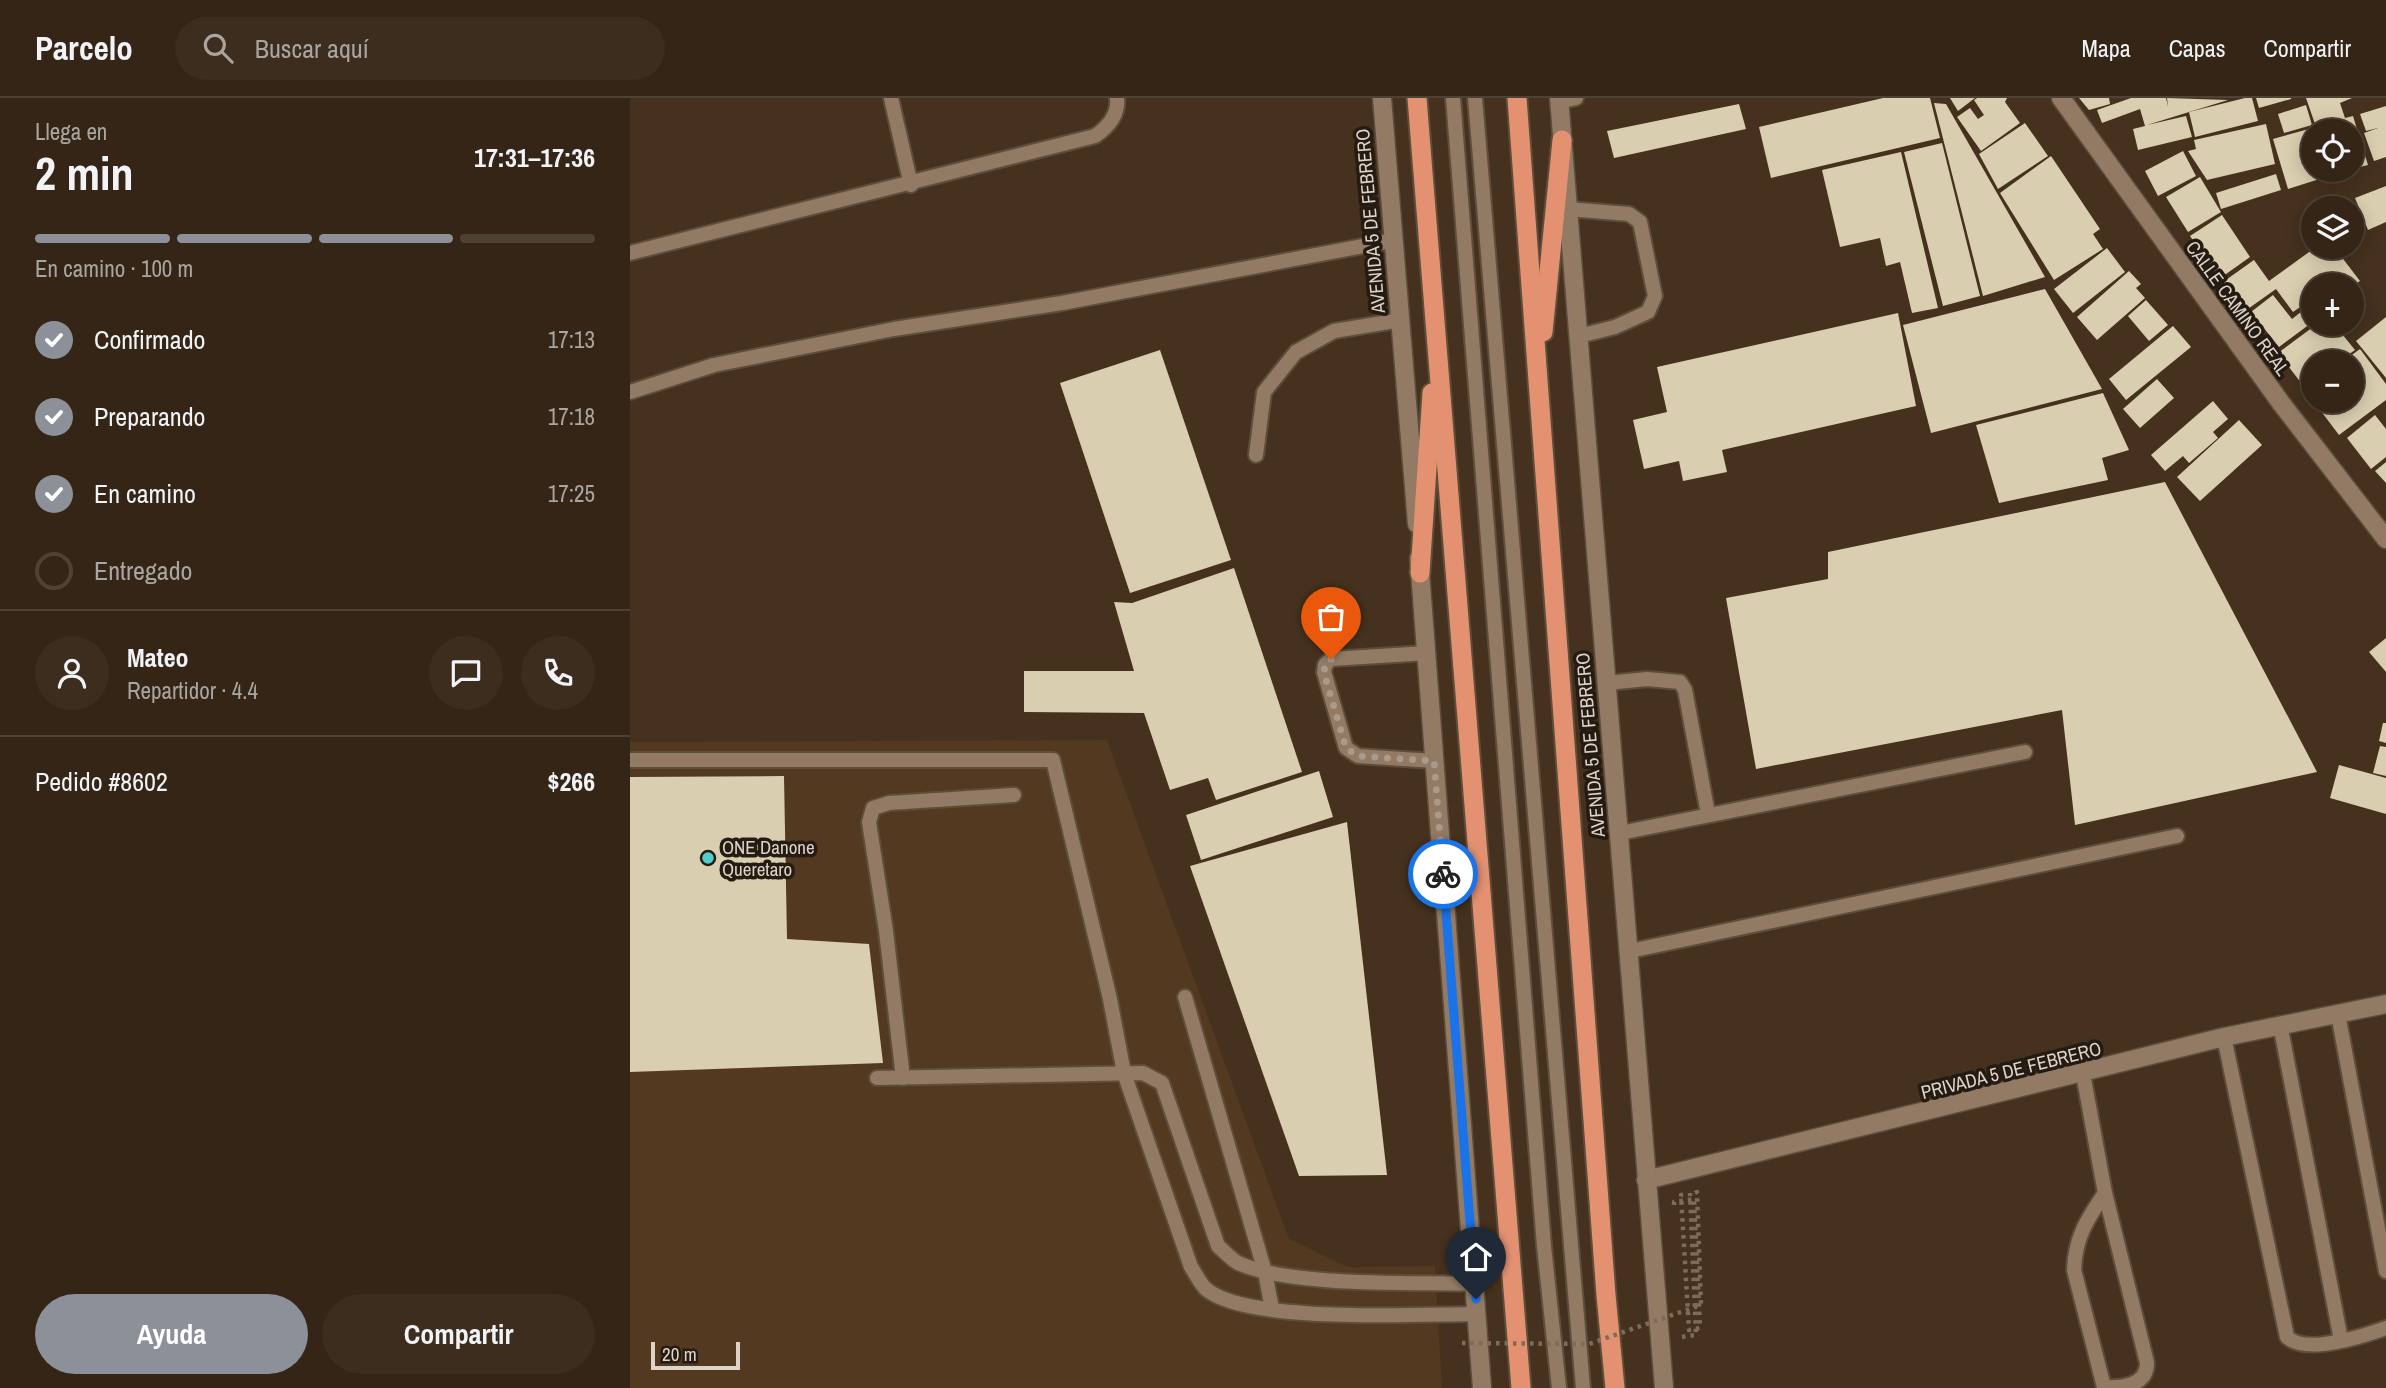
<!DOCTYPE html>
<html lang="es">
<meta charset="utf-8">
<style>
:root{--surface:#342516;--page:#3c2d1f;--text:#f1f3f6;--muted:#a9a5a1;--line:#4e4235;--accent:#8c9099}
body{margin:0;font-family:"Archivo Narrow",sans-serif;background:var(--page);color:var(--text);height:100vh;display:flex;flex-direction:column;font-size:26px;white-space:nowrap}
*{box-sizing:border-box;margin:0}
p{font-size:23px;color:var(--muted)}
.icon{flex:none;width:38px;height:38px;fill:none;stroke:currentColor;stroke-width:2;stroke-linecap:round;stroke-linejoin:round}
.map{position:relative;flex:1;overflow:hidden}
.side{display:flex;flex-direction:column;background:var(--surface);width:630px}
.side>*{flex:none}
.buttons{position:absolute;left:1671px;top:21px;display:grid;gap:14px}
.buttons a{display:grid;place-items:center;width:63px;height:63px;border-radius:50%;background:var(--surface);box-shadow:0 4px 18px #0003,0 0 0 2px var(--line);font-size:35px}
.scale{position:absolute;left:21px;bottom:18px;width:89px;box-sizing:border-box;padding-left:7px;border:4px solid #dfd3c7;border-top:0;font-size:19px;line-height:24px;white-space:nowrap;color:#dfd3c7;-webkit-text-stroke:5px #241b12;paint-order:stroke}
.pin{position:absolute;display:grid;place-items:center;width:60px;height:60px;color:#fff;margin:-72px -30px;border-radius:50% 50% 50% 0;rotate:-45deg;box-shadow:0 0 7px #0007}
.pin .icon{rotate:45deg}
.courier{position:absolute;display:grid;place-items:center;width:70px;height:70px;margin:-35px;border:5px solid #1a73e8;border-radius:50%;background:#fff;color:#222;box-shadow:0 2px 9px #0007}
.overview em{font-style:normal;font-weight:700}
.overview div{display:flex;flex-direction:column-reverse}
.overview{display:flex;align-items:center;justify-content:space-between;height:119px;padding:0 35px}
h1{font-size:46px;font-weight:700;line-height:52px}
.bar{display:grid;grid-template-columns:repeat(4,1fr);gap:10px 7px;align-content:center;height:84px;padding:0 35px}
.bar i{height:9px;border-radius:5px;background:var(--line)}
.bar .current{background:var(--accent)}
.bar p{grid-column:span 4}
.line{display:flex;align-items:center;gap:18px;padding:0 35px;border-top:2px solid var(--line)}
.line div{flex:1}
.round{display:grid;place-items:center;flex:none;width:74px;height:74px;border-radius:37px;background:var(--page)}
ol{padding:0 35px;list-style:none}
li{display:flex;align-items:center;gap:21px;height:77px}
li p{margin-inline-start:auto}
li .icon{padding:7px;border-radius:50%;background:var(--accent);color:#fff;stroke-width:4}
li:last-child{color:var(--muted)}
li i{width:38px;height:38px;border:4px solid var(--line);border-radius:50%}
.cta{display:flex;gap:14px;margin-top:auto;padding:14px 35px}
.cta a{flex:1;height:80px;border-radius:42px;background:var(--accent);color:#fff;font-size:28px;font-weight:700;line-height:80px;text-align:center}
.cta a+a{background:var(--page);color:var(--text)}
header{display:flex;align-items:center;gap:42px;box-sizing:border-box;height:98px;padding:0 35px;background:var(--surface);border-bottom:2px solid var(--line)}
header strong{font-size:33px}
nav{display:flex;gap:38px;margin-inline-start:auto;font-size:24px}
.search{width:490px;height:63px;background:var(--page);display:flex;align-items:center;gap:18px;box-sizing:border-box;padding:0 24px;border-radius:38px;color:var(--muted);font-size:26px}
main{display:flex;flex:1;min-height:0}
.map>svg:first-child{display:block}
</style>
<header>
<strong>Parcelo</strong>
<div class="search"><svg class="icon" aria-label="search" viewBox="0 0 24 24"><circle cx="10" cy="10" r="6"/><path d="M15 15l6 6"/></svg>Buscar aquí</div>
<nav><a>Mapa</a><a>Capas</a><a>Compartir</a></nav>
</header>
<main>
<section class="side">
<div class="overview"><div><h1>2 min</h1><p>Llega en</p></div><em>17:31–17:36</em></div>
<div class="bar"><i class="current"></i><i class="current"></i><i class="current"></i><i></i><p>En camino · 100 m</p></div>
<ol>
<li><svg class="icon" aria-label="check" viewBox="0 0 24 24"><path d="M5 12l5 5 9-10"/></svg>Confirmado<p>17:13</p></li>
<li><svg class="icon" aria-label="check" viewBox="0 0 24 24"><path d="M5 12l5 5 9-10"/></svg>Preparando<p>17:18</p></li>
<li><svg class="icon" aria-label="check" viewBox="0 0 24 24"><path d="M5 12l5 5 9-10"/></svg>En camino<p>17:25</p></li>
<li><i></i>Entregado</li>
</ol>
<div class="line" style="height:126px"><a class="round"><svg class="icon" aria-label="person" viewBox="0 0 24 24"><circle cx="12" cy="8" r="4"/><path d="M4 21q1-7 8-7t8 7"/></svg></a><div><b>Mateo</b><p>Repartidor · 4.4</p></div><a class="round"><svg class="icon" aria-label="chat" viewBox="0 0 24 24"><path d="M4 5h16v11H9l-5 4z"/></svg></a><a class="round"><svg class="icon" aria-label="phone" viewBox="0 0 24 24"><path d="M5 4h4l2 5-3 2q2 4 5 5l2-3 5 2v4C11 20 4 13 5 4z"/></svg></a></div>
<div class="line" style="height:91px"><div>Pedido #8602</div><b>$266</b></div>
<div class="cta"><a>Ayuda</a><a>Compartir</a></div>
</section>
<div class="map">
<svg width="1756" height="1290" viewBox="0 0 1756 1290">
<rect width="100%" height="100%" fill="#45311d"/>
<path fill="#52391f" d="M477,642L659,1141L718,1169L805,1168L812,1290H0V644Z"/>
<g fill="#d9ceaf">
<path d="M1253,0H1300L1310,40L1141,80L1129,29Z"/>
<path d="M1320,0H1345L1328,13Z"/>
<path d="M1347,0H1377L1375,4L1390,25L1351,53L1327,19L1340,10L1348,21L1354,17L1344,2Z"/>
<path d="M1449,0H1479L1480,6L1459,12Z"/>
<path d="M1501,0H1536L1538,9L1537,0L1598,2L1517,27L1556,18L1562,39L1508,52L1503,31L1515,28L1510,11L1472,25L1467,12Z"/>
<path d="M1615,0H1622L1628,23L1565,39L1559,14Z"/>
<path d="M1626,0H1661V1L1629,10Z"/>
<path d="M1676,0H1722L1710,5L1715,20L1723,18L1738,67L1722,71V33H1684V72H1718L1658,91L1643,41L1686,29Z"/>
<path d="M1304,5L1316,6L1415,179L1353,198Z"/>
<path d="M1109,6L1116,31L984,60L977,33Z"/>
<path d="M1676,7L1682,27L1654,35L1648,16Z"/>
<path d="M1756,8V59L1744,63L1734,35L1748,30L1736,33L1730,16Z"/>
<path d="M1395,25L1418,58L1368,91L1349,56Z"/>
<path d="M1636,26L1645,66L1577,82L1558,53L1566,51L1564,42Z"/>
<path d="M1312,45L1350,198L1313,208L1274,54Z"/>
<path d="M1553,53L1566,78L1528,98L1515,73Z"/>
<path d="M1271,54L1308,210L1282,215L1270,164L1256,168L1250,140L1210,149L1192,72Z"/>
<path d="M1421,58L1470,131L1463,136L1473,151L1424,182L1370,95Z"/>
<path d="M1646,76L1651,92L1591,111L1586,95Z"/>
<path d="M1570,79L1591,114L1558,134L1536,99Z"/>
<path d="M1756,88V124L1738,132L1725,100Z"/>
<path d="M1592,117L1620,159L1589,181L1560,138Z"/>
<path d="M1686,149H1704L1730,183L1724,187H1684V209L1679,203L1663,214L1646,191L1615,213L1593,184L1624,162L1639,183Z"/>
<path d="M1477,150L1495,174L1443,215L1424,191Z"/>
<path d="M1499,173L1511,186L1506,190L1515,200L1467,242L1447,219Z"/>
<path d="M1415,191L1472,291L1301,335L1273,227Z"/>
<path d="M1643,197L1662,221L1677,209L1684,218V223L1649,249L1621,214Z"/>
<path d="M1516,202L1538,227L1519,243L1498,218Z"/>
<path d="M1268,215L1286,308L1092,352L1097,374L1053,383L1049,363L1014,371L1003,322L1037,314L1027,269Z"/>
<path d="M1756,219V280L1726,243Z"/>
<path d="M1687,226H1704L1725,252L1708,264H1684V283L1675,290L1648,255Z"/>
<path d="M1543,228L1561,249L1496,302L1479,281Z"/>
<path d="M1730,251L1756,286V302L1709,337L1675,292L1684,286V303H1722V264H1712Z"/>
<path d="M530,252L601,462L500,495L430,285Z"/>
<path d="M1527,281L1544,300L1510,330L1493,311Z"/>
<path d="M1473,295L1499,352L1472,360L1478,382L1369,405L1346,327Z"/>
<path d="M1583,303L1598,321L1583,334L1588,340L1559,365L1553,358L1535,373L1521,357Z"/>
<path d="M1745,317L1756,331V359L1741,371L1717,340Z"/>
<path d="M1609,322L1632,347L1570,403L1547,379Z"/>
<path d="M1756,364V385L1745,373Z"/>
<path d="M1535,384L1687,674L1445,727L1432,612L1126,671L1096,500L1198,481V454Z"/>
<path d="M604,470L672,674L586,702L578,680L540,692L514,615L394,614V573H504L484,504L502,505Z"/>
<path d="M1756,540V574L1739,554Z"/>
<path d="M1753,625H1756V645L1749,643Z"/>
<path d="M1750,648L1756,649V678L1743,675Z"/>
<path d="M1709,667L1756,680V716L1700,700Z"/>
<path d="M689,673L703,719L571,762L556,717Z"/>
<path d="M154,678L157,841L239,846L253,965L0,974V679Z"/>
<path d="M717,724L757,1077L669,1078L560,768Z"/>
</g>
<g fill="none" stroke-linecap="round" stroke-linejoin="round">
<g stroke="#5d4d3b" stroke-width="18">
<g id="service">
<path d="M261,0L281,87"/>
<path d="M823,0L914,1148L929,1290"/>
<path d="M845,0L953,1290"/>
<path d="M929,4L946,0"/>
<path d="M938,111L999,116L1010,124L1025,198L1018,214L985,229L949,238"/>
<path d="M0,155L465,38C478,29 489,17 487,0"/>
<path d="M0,294L84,267L264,231L432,205L765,142"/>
<path d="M626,357L634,294L666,254L704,233L771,222"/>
<path d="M797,555L701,561L695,567L694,574L716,650L728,658L804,663"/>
<path d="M977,585L1017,581L1050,584L1055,592L1078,716"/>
<path d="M0,662H423L480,901L494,975L561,1169C566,1176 570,1186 576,1191C617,1226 789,1216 846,1216"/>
<path d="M990,735L1395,654"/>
<path d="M1000,853L1547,738"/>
<path d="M555,899L635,1174L642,1211"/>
<path d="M1708,916L1756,1173"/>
<path d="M1650,926L1711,1242"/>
<path d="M1594,939L1657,1239C1676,1257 1733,1238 1756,1230"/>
<path d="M1453,976L1475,1095L1517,1265C1517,1287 1493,1290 1474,1289L1444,1172C1445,1140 1457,1121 1475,1095"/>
<path d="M247,980L513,975L532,985L588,1148C594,1153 601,1161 608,1165C661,1189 784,1184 845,1186"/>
<path d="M273,980L256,833L239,724L243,710L259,705L384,697"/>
</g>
</g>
<g stroke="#5d4d3b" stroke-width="21">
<path id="minor" d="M1016,1082L1594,939L1756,906"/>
</g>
<g stroke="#5d4d3b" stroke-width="21">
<path id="tertiary" d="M1431,0L1651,305L1756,441"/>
</g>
<g stroke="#5d4d3b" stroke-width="21">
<g id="secondary">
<path d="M752,0L787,426"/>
<path d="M929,0L1034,1290"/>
<path d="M789,460L852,1290"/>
</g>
</g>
<g stroke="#5d4d3b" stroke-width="23">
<g id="trunk">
<path d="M787,0L891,1290"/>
<path d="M887,0L976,1197L985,1290"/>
<path d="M913,234L932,42"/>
<path d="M790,475L802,295"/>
</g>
</g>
<g stroke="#7d6c5b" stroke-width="4.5" stroke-dasharray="3.5 5" stroke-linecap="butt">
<path d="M1065,1095L1067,1094L1071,1207"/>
<path d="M1044,1107V1104L1064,1101L1070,1230L1059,1232L1051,1097H1053"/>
<path d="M1052,1239L1066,1237L1060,1095"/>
</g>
<use href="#service" stroke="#927a64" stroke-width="14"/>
<use href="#minor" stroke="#927a64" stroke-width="18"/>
<use href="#tertiary" stroke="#927a64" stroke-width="18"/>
<use href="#secondary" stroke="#927a64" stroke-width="18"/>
<use href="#trunk" stroke="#e49172" stroke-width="19"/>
<path stroke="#7d6c5b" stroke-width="4.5" stroke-dasharray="3.5 5" stroke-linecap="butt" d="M832,1245L959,1246L1071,1207"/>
</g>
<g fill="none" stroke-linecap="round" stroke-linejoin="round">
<path stroke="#a99a8c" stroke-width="7" stroke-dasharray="0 12.6" d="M701,561L695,567L694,575L716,650L728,658L804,663L813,776"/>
<path stroke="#1a73e8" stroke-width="9" d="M813,776L846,1201"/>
</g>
<circle fill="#53cdca" stroke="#241b12" stroke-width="2.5" cx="78" cy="760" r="7"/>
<g text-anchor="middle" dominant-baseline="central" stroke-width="7" stroke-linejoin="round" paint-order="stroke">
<g font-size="19" fill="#dfd3c7" stroke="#241b12">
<text transform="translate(740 123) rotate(-95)">AVENIDA 5 DE FEBRERO</text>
<text transform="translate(1608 210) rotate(54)">CALLE CAMINO REAL</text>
<text transform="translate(960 647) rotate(-95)">AVENIDA 5 DE FEBRERO</text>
<text transform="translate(1381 972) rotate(-14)">PRIVADA 5 DE FEBRERO</text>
</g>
<g font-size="19" fill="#dfd3c7" stroke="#241b12" text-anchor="start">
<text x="92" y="749">ONE Danone<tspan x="92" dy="22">Queretaro</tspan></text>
</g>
</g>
</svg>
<div class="buttons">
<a><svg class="icon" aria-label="locate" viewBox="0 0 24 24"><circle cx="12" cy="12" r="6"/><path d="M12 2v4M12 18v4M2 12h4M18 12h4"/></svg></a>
<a><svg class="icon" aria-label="layers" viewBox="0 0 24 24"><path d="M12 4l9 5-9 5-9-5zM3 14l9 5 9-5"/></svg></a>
<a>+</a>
<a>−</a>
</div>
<div class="scale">20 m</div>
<div class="pin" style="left:701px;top:561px;background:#ea580c"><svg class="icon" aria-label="bag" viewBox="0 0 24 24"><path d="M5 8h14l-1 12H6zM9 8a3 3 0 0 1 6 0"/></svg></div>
<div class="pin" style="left:846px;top:1201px;background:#1f2937"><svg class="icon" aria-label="home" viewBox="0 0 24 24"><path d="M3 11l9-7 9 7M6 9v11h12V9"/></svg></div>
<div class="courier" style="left:813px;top:776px"><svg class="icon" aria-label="bike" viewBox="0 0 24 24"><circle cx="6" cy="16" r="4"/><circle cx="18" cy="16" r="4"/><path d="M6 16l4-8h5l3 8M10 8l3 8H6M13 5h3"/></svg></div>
</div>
</main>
